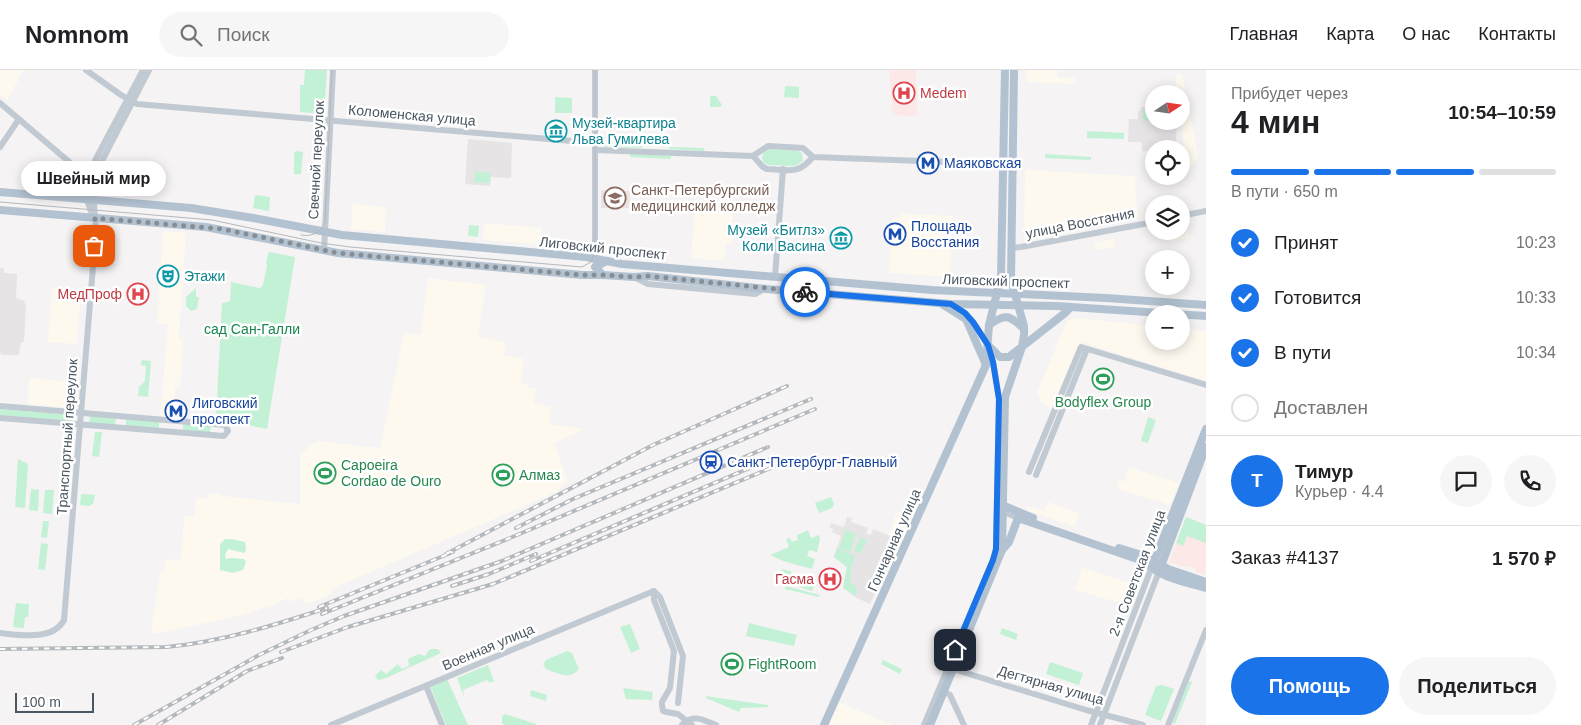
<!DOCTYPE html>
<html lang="ru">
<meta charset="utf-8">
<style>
:root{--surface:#fff;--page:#f6f6f6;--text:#202124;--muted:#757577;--line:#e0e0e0;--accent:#1a73e8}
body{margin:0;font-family:Arial,sans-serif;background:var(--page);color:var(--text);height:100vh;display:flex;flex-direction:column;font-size:19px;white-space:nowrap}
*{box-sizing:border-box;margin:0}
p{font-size:16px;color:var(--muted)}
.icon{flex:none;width:28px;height:28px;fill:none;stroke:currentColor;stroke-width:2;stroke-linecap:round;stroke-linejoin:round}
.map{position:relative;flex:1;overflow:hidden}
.sheet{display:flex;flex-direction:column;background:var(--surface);width:375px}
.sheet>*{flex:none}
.needle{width:32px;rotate:77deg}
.tools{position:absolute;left:1145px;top:15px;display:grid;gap:10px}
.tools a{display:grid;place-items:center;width:45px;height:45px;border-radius:50%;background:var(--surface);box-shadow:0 2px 12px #0003;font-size:25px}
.scale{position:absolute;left:15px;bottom:12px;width:79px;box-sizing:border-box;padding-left:5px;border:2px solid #4a5661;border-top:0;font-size:14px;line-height:18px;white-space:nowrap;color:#4a5661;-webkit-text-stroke:4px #fff;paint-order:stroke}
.pin{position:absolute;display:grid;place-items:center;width:42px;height:42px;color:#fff;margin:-21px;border-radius:10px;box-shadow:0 2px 8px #0006}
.courier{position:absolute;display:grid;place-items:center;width:50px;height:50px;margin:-25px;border:4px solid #1a73e8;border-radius:50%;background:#fff;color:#222;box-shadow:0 1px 6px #0007}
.bubble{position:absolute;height:35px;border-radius:18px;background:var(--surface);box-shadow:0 2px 12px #0003;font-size:16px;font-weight:800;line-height:35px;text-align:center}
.head em{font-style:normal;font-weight:800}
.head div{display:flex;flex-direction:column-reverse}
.head{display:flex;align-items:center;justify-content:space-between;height:85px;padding:0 25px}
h1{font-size:32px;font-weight:800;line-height:38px}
.bar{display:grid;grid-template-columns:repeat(4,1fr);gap:8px 5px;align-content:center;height:60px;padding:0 25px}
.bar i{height:6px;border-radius:4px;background:var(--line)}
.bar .current{background:var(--accent)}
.bar p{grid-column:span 4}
.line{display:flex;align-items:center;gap:12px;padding:0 25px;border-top:1px solid var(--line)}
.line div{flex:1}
.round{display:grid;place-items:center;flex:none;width:52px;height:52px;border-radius:26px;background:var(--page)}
ol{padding:0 25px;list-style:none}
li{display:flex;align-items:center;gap:15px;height:55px}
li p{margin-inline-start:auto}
li .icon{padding:5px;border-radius:50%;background:var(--accent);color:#fff;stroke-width:4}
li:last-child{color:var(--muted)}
li i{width:28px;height:28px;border:2px solid var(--line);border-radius:50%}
.button{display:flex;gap:10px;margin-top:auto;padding:10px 25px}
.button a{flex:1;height:58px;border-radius:30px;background:var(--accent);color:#fff;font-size:20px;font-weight:800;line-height:58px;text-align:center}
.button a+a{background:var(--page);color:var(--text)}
header{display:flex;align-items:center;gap:30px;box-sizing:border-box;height:70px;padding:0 25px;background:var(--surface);border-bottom:1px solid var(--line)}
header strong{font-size:24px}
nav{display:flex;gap:28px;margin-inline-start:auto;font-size:18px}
.search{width:350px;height:45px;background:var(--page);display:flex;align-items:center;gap:12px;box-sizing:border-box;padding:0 18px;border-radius:28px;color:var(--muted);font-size:19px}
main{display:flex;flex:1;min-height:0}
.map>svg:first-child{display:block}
</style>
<header>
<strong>Nomnom</strong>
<div class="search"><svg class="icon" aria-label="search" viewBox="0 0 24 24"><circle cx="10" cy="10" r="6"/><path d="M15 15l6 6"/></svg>Поиск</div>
<nav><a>Главная</a><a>Карта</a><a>О нас</a><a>Контакты</a></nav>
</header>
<main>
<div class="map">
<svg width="1206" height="655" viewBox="0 0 1206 655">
<rect width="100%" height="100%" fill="#f5f3f3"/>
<g fill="#fdf9ef">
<path d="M0,0H24L7,30L0,24Z"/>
<path d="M1026,0H1057V7L1075,8V14L1026,12Z"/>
<path d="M1178,3L1181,4L1183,6L1198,87L1193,95L1188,96L1183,94L1181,89V83L1184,79L1181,50V24H1175L1176,6Z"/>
<path d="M1025,100L1135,106L1136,130L1139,146L1026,169L1024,167Z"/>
<path d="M353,134L386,137L385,162L351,159Z"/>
<path d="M695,137L733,140L732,174H726L724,191L691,188Z"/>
<path d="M901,142L911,144L952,146L950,207L889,203L892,148H901Z"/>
<path d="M484,153L542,158L540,174L483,170Z"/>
<path d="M1188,155L1189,168L1169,172L1167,161H1181V157Z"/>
<path d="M163,161L186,163L179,268L183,269L181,307L180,317H175L173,348L160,346L168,254L157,253Z"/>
<path d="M1114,169L1115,177L1095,180L1094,173Z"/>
<path d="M428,208L486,215L478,267L506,272L504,285L524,289L521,313L528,315V317L536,318L534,333L551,337L549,354L585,359L554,373L568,411L556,422L341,515H338L339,517L331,520L332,524L308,534L300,528L290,532L288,528L273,535L238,546L154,564L151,561L160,502H164L165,489L181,490L184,446L194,447L197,427L207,429V425L216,423L221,424L222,426L300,434V384L317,371L380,378L404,263L421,265Z"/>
<path d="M52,218L81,220L77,274L48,272Z"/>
<path d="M1077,248L1154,256V271H1181V258L1206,261V311L1081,272L1053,339L1042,333L1037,322L1067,251Z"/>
<path d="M29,308L72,312L70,338L27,334Z"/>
<path d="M1129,397L1179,413L1170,435L1117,419L1119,410L1124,412Z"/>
<path d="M1048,432L1079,443L1075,457L1026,440L1028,436L1044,441Z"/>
<path d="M897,441L914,447L903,471L888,465Z"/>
<path d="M1082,498L1138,515L1130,536L1075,520Z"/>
<path d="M839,632L880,650L894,655H829Z"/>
</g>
<g fill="#e6e4e5">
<path d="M1142,37L1154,38V51H1161V55L1177,56L1175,79L1142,81V72H1128L1129,49H1138V41H1140Z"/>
<path d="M468,69L512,73L511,108L491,107L490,116L465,114Z"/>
<path d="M601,120L630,121L629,138H601Z"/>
<path d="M0,198H4V203L17,204L16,228L23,230L26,235L24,272H21L19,285H2L0,283Z"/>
<path d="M847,447L852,448L851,452L868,458L866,463L871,465L873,459L900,470L870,534L857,528L843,518L847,497L834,487L841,466L832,462L833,459L829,457L831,453L844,457Z"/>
</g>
<g fill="#fce8e6">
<path d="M889,0H916L917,42L916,46L895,45V43L891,42L893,40Z"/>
<path d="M1186,447L1206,455V505L1195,502L1196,498L1169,493Z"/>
</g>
<g fill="#c3f1d5">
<path d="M305,0H327L324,44L300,42V15H304Z"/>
<path d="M785,16L799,17V28L784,27Z"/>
<path d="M710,26H716L722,35L720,37H710Z"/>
<path d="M555,27L572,28V43H555Z"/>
<path d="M1143,40H1154V51L1143,50Z"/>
<path d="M1087,61L1124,63V69L1087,68Z"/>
<path d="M604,74L642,76L641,78L604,77Z"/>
<path d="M669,77L704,78V81L669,79Z"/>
<path d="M769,79L798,81L802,83L803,91L795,96L768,95L763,92L762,87L764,82Z"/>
<path d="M297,81L303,82L301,104H294V83Z"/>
<path d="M630,84L671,86V89L630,87Z"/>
<path d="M1045,84L1091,87V90L1045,88Z"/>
<path d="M475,101L491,103L490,113L474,112Z"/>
<path d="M255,125L270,127L269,141L253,138Z"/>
<path d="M469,155L479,156L478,167L468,166Z"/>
<path d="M269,182L295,187L267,359L216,349L222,233L230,231L231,212L260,218L263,215L267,196L266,192Z"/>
<path d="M196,218V227H199L197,239L191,241L186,236V227Z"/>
<path d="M142,290L151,291L148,327L138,326L139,317L145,311L146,296L141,295Z"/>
<path d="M73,294H79L77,312H72Z"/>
<path d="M0,339L73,345L72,352L0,345Z"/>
<path d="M90,346L116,348L115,355L89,353Z"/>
<path d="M1148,347L1156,350L1148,373L1141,371Z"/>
<path d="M126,349L159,351V359L126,356Z"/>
<path d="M183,353L211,356L210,363L183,360Z"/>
<path d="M95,362H102L99,387L92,386Z"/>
<path d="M18,389L28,394L25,438L15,437Z"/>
<path d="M31,419L39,420L38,441L29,440Z"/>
<path d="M45,420H54L52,444L43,443Z"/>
<path d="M81,424L95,425L93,434L89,436L80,435Z"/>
<path d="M831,427L834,434L832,438L819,443L815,433Z"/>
<path d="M1186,447L1206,455V473L1187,466L1183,476L1176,473Z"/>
<path d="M43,451H49L47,468L41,467Z"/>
<path d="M808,460L811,468L819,465L820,469L817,482L809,480L807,486L815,489L812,499L783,491L770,485L789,477L786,469L790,468L792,472L798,470L797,465Z"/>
<path d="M846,460L856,464L850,482L839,478Z"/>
<path d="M861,467L867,470L860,484L854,480Z"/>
<path d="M225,469H232L245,472L246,480L244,483L228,479L225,485L226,489L231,488L244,489L246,492L243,500L233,503L220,500V474Z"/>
<path d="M41,473L48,474L45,500L38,499Z"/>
<path d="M837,478L855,486L850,501L852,505L850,513L856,516V526L843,518L847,497L834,487Z"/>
<path d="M781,499L791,501L789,517L820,525L819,527L785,519L787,510Z"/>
<path d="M801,509L815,512L812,521L799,517L798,513Z"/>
<path d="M16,533L29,534L28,547H25L24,558L13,557Z"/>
<path d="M749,553L797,565L794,576L746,566Z"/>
<path d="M630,554L640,579L631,583L620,557Z"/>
<path d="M1002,558L1018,564L1016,570L1000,564Z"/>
<path d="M430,579H438L441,583L386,608L378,610L375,606L381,600L386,604L398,594L402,599L409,596L408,589L419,584L425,586Z"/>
<path d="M567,581L572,583L579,599C569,611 558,603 546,599L543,594L546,590Z"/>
<path d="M883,590L902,599L900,604L881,594Z"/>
<path d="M1050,592L1083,603L1079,615L1046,604Z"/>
<path d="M488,595L494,611L490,613L487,610L463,620L464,627L457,608Z"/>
<path d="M447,609L468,655H446L430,616Z"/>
<path d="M1189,611L1192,612L1175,654L1172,653Z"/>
<path d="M1162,615L1174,619L1161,651L1145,645L1156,616Z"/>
<path d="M623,618L653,622L652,630L626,629Z"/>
<path d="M531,620L547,625L546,631L530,626Z"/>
<path d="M706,626L768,635V637L741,638L739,642L706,628Z"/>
<path d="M505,644L536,654V655H504L502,653V646Z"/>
</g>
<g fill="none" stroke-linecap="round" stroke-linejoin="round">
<g stroke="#c1cad2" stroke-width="6">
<path d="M86,0L121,25L137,34L595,73"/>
<path d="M0,33L87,107"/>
<path d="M0,77L19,49"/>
<path d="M595,80L753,86L768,76L803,78L813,87L1003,94"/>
<path d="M753,86L763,97L767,99C789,100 798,105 813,87"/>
<path d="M93,145C85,131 85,114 90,100L143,0"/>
<path d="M1181,146L1206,141"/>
<path d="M1012,178L1021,177L1154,152"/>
<path d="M324,181L333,0"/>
<path d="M595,191V0"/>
<path d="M634,207L648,214L755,224L765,219"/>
<path d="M775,207L783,99"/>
<path d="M0,336L225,355L228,361L224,366L0,348"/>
<path d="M1029,402L1081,277L1206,315"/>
<path d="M1036,405L1087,279"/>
<path d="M1000,439L1002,441L1018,448"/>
<path d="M0,563C20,565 53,571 64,550L96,160L92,110L149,0"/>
<path d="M953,599L1086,640L1143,655"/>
<path d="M426,616L442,655"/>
<path d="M940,619L950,625L964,655"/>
<path d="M662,632L670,618L674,581L654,530V521L660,527L683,586L678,633"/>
<path d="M662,635L663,641L666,642L678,644L692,655"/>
<path d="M331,655L654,521"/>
<path d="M682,655C692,643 704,650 716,655"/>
<path d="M924,655L993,490L996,479L999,329L993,292L988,275L973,252L965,243L951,235"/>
<path d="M1091,655L1151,499"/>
<path d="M1100,655L1160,499"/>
<path d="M1168,655L1206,560"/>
</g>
<g stroke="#b3c2d1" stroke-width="8">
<path d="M0,122L191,138L253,148L342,165L586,187L622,194L932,220L1106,228L1206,235"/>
<path d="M0,140L206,157L338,183L582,205H603L634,207L648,206L766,219L951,234L1056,236L1206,246"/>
<path d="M603,205L595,197L607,191"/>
<path d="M942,234L966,249L986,295"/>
<path d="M989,255C1005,243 1010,245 1024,259"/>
<path d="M988,275L1000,287H1009L1065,243L1071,237"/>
<path d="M1002,435L1033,448"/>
<path d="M1119,478L1148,487L1168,499L1206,512"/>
<path d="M1002,480L1009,472L1018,448L1146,492C1160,508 1186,512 1206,518"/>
<path d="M1153,494L1206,359"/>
<path d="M1161,496L1206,377"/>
<path d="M824,655L986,295L989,255L1001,207L1005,0"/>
<path d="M930,655L1002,480L1005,327L1022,277L1024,265V256L1011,210L1014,0"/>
</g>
<g stroke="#b5b8bd" stroke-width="1">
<path d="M0,132L212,150L321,173L350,177L582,197L591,192L595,181V0"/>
<path d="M301,165C312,167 320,163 325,152L332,0"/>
</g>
<g stroke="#b5b8bd" stroke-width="4">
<g id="rail">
<path d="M516,458L573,429L811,329"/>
<path d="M446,484L653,375L787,316"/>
<path d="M531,491L773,388"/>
<path d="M452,516L489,504L536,484"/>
<path d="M319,537L453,482"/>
<path d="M322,544L510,468L815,339"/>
<path d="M0,579L166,577C221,572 275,555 327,538"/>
<path d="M281,582L348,557L493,514L790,390"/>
<path d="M134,655L259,585L311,560L344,546L502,491L768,377"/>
<path d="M158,655L247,601L282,588"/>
</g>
</g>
<use href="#rail" stroke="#fff" stroke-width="2" stroke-dasharray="5.5" stroke-linecap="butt"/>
</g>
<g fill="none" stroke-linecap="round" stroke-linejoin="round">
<path stroke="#868d94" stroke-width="5" stroke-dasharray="0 9" d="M94,176L95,148L222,159L338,183L582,205H603L634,207L648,206L805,222"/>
<path stroke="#1a73e8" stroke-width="6" d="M805,222L951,234L965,243L973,252L988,275L993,292L999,329L996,479L993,490L955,580"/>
</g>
<defs>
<g id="hospital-ring" transform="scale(1.125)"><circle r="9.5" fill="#fff" stroke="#e0444e" stroke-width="1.5"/><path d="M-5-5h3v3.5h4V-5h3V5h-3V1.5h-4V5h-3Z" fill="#e0444e"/></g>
<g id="museum-ring" transform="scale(1.125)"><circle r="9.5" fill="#fff" stroke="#0f9aa8" stroke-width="1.5"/><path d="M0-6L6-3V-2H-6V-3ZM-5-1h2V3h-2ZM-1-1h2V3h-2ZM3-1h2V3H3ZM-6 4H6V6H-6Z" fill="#0f9aa8"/></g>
<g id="metro-ring" transform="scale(1.125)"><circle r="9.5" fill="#fff" stroke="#1a4fb4" stroke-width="1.5"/><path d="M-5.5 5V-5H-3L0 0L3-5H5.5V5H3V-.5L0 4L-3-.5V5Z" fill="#1a4fb4"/></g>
<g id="university-ring" transform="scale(1.125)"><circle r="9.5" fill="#fff" stroke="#8d6e63" stroke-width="1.5"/><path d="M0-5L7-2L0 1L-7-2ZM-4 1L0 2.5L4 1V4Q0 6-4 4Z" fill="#8d6e63"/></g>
<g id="theatre-ring" transform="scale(1.125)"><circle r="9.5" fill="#fff" stroke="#0f9aa8" stroke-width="1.5"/><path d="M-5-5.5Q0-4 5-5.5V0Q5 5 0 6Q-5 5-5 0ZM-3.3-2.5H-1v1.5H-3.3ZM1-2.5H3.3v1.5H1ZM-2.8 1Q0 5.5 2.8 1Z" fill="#0f9aa8"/></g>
<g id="stadium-ring" transform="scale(1.125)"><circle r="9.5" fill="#fff" stroke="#2e9e5b" stroke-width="1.5"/><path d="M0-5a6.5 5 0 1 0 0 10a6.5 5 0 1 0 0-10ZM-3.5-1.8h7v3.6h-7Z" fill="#2e9e5b"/></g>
<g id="station-ring" transform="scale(1.125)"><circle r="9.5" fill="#fff" stroke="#1a4fb4" stroke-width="1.5"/><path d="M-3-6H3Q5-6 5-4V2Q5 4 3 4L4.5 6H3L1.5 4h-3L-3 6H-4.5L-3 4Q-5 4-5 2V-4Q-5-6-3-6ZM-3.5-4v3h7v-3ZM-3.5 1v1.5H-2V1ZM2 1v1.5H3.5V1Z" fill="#1a4fb4"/></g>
</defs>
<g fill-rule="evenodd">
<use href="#hospital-ring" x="904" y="23"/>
<use href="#museum-ring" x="556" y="61"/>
<use href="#metro-ring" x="928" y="93"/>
<use href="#university-ring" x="615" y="128"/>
<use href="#metro-ring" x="895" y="164"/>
<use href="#museum-ring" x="841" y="168"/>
<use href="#theatre-ring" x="168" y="206"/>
<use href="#hospital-ring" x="138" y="224"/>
<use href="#stadium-ring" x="1103" y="309"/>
<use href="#metro-ring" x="176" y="341"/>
<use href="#station-ring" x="711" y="392"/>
<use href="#stadium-ring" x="325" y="403"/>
<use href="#stadium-ring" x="503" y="405"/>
<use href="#hospital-ring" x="830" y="509"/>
<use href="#stadium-ring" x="732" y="594"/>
</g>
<g text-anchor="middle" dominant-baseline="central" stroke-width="5" stroke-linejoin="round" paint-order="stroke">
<g font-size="14" fill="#be3a42" stroke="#fff" text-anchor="end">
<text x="920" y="23" text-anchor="start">Medem</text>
<text x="122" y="224">МедПроф</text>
<text x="814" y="509">Гасма</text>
</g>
<g font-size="14" fill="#4a5661" stroke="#fff">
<text transform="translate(412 45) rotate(5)">Коломенская улица</text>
<text transform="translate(316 90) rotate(-87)">Свечной переулок</text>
<text transform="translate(1080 153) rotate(-11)">улица Восстания</text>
<text transform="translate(603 178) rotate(6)">Лиговский проспект</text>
<text transform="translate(1006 211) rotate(2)">Лиговский проспект</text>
<text transform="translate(67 367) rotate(-86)">Транспортный переулок</text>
<text transform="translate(894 470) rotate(-66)">Гончарная улица</text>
<text transform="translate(1137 503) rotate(-69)">2-я Советская улица</text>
<text transform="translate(488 577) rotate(-23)">Военная улица</text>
<text transform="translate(1051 615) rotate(16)">Дегтярная улица</text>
</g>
<g font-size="14" fill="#0d838f" stroke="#fff" text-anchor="start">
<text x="572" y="53">Музей-квартира<tspan x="572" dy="16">Льва Гумилева</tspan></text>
<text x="825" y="160" text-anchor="end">Музей «Битлз»<tspan x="825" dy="16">Коли Васина</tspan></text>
<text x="184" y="206">Этажи</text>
</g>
<g font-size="14" fill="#164399" stroke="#fff" text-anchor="start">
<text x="944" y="93">Маяковская</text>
<text x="911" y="156">Площадь<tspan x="911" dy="16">Восстания</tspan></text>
<text x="192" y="333">Лиговский<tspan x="192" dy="16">проспект</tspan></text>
<text x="727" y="392">Санкт-Петербург-Главный</text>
</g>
<g font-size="14" fill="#785e54" stroke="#fff" text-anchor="start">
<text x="631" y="120">Санкт-Петербургский<tspan x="631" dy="16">медицинский колледж</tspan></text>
</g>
<g font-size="14" fill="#17864f" stroke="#fff">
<text x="252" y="259">сад Сан-Галли</text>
</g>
<g font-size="14" fill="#27864d" stroke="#fff" text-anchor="start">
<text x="1103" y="332" text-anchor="middle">Bodyflex Group</text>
<text x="341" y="395">Capoeira<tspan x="341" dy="16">Cordao de Ouro</tspan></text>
<text x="519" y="405">Алмаз</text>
<text x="748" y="594">FightRoom</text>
</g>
</g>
</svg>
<div class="tools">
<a><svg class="needle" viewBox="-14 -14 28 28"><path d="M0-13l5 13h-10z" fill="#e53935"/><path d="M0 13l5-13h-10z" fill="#757577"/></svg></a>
<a><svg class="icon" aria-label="locate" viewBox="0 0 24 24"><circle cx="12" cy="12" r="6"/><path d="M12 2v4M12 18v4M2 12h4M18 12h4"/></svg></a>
<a><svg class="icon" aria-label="layers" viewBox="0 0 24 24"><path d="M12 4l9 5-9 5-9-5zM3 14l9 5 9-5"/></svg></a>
<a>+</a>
<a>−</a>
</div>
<div class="scale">100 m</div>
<div class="pin" style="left:94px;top:176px;background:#ea580c"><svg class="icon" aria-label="bag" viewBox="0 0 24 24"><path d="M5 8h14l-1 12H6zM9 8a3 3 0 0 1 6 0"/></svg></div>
<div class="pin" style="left:955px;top:580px;background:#1f2937"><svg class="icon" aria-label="home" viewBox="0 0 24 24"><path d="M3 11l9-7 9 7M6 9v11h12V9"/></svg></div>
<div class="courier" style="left:805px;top:222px"><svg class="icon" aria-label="bike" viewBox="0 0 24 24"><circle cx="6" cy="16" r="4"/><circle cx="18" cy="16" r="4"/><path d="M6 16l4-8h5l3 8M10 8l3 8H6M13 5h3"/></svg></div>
<div class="bubble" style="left:21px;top:91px;width:145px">Швейный мир</div>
</div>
<section class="sheet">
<div class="head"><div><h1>4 мин</h1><p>Прибудет через</p></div><em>10:54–10:59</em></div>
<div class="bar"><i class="current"></i><i class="current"></i><i class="current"></i><i></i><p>В пути · 650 m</p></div>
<ol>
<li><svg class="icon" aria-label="check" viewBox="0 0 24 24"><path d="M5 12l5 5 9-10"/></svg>Принят<p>10:23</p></li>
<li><svg class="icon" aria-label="check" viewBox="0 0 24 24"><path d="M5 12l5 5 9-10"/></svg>Готовится<p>10:33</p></li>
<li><svg class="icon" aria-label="check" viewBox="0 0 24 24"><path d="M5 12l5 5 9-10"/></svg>В пути<p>10:34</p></li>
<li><i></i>Доставлен</li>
</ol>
<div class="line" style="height:90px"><b class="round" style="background:var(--accent);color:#fff">Т</b><div><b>Тимур</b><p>Курьер · 4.4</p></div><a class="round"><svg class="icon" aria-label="chat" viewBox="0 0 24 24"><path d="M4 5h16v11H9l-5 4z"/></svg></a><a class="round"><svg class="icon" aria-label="phone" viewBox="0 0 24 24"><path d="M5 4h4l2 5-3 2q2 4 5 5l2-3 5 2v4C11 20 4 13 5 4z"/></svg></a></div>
<div class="line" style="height:65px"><div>Заказ #4137</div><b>1 570 ₽</b></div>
<div class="button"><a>Помощь</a><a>Поделиться</a></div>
</section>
</main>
